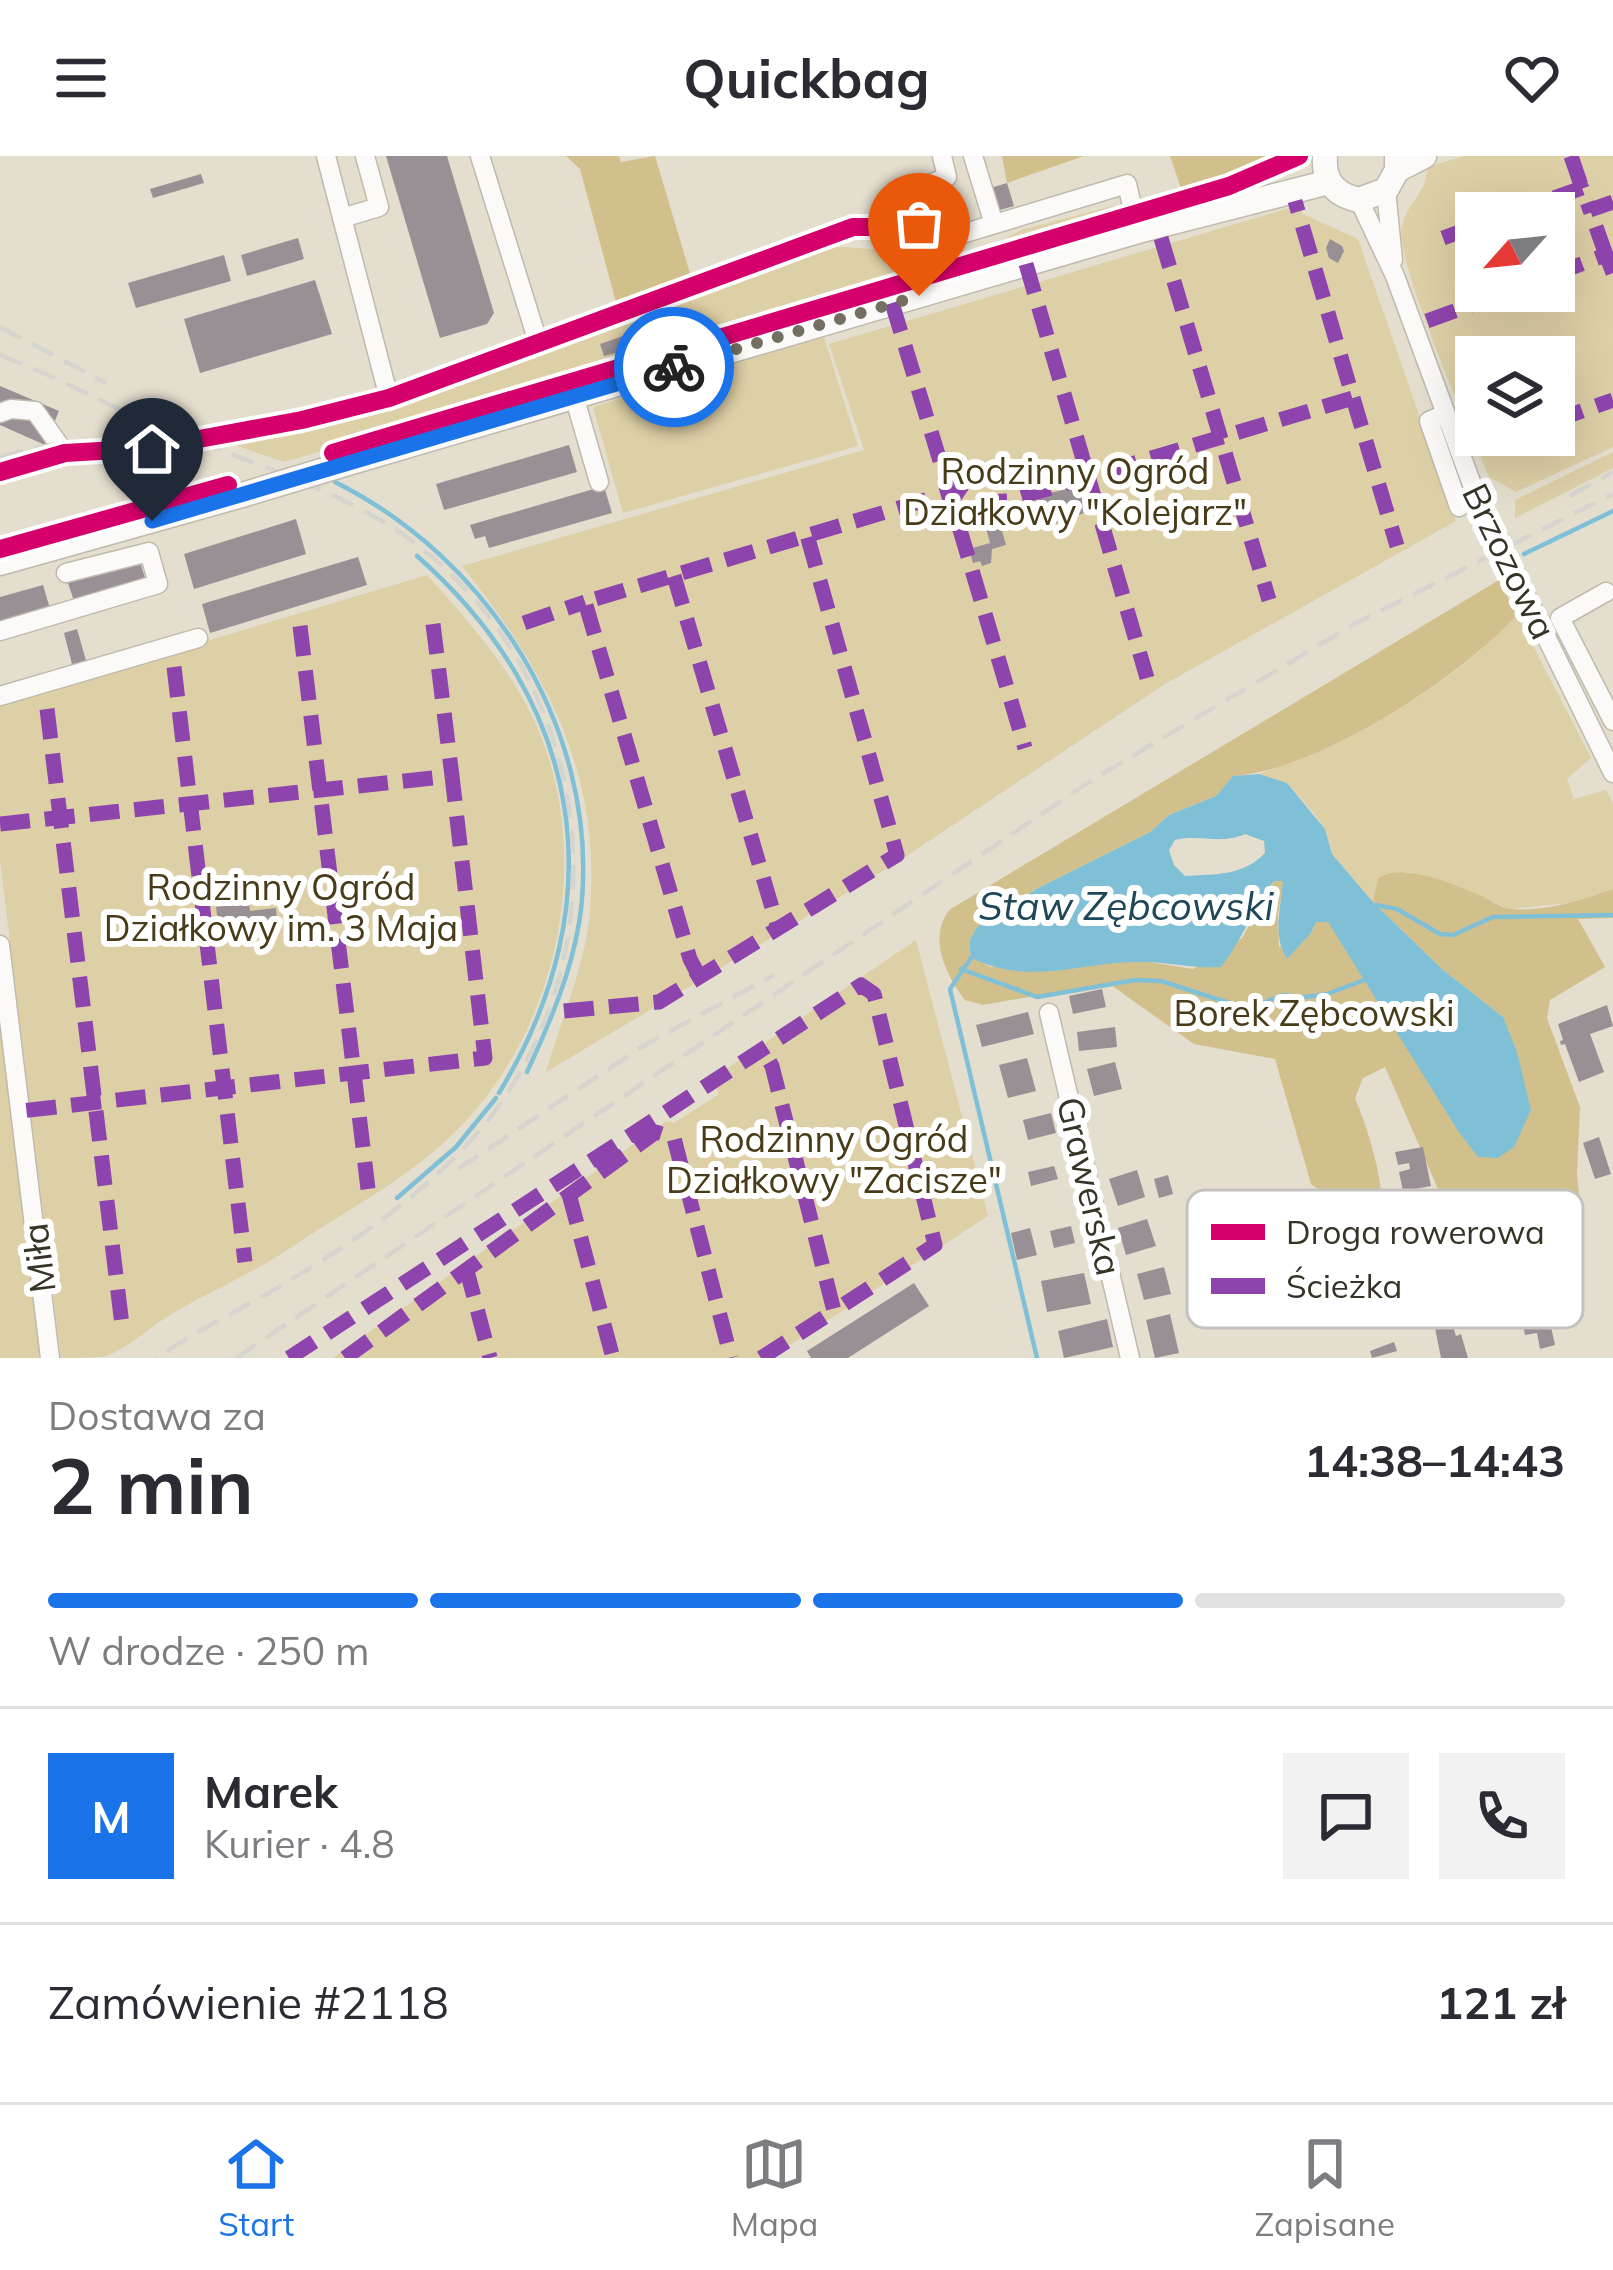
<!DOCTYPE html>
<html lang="pl">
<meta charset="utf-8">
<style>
:root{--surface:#fff;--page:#f2f2f3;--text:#2b2b33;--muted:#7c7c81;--line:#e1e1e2;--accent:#1a73e8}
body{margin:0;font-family:Mulish,sans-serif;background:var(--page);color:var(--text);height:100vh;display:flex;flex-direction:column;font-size:45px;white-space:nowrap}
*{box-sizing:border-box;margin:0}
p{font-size:39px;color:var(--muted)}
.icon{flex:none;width:66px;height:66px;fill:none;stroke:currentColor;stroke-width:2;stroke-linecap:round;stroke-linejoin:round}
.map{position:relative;height:1202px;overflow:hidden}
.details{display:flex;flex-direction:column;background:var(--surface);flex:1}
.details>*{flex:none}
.needle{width:78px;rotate:243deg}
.tools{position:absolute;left:1455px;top:36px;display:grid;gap:24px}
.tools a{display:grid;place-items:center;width:120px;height:120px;border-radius:0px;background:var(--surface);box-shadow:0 12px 48px #0002;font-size:60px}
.pin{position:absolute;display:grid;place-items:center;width:102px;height:102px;color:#fff;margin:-123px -51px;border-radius:50% 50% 50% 0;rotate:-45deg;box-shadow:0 0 12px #0007}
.pin .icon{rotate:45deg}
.courier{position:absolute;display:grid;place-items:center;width:120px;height:120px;margin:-60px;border:9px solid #1a73e8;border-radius:50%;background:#fff;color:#222;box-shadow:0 3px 15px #0007}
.summary em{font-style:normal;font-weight:700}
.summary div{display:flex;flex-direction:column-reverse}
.summary{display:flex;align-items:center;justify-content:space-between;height:204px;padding:0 48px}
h1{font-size:78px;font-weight:700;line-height:90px}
.bar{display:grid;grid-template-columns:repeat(4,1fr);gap:18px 12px;align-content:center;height:144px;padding:0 48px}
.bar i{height:15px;border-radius:9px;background:var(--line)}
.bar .on{background:var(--accent)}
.bar p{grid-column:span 4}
.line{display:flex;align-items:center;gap:30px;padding:0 48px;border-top:3px solid var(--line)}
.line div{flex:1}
.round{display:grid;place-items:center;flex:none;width:126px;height:126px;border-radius:0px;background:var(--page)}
header{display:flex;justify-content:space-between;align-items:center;height:156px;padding:0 48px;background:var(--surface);font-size:54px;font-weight:700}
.menu{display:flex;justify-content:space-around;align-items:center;height:168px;border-top:3px solid var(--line);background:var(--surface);font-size:33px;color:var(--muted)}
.menu a{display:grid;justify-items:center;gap:6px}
.menu .on{color:var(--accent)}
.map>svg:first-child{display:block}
</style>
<header><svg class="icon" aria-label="menu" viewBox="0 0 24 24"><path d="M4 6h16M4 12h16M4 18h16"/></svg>Quickbag<svg class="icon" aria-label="heart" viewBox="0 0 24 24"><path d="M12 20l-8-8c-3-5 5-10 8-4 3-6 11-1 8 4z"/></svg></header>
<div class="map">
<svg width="1613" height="1202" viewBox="0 0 1613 1202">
<rect width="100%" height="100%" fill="#e4dece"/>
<g fill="#ddcfa6" fill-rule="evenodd">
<path d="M1464,0H1613V291L1516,336L1489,321L1477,293C1461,253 1395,104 1402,70C1406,48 1428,36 1427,11ZM1476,57H1554V135H1476ZM1476,201H1554V279H1476Z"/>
<path d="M1300,49L1303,58L1358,83L1456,365L1165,528L890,711L546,916C559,871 584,810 589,765C604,622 548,517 462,410L864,294L829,188Z"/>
<path d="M1113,50L1122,58V66L1116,72L1013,101L1003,94L1001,85L1021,74Z"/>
<path d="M829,90L904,95L894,128L284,306L229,287L398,250Z"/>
<path d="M823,178L858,290L623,357L593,251Z"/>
<path d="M1613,296V312L1515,362V344Z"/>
<path d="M427,419C473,470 522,525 545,591C590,720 554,876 458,973C412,1020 349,1053 295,1089C254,1117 216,1132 175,1156C152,1169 130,1191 106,1200C94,1202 74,1202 61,1202L0,704V547Z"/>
<path d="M1517,459L1591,602L1567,623L1574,643L1606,634L1613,647V733L1579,746L1509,753L1472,736L1409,716L1378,722L1373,746L1332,698L1325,673L1312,655L1287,627L1259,618C1353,583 1448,534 1517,459Z"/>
<path d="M916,784L988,1060L770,1202H333L666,965L674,967L718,939L716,920Z"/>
<path d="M0,815L47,1202H0Z"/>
</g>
<g fill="#d2c08c">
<path d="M566,0H619L621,6L655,0L692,124L617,150L580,13Z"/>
<path d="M1002,0H1084L1007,27Z"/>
<path d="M1170,0H1284L1182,35Z"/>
<path d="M1499,424L1517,459C1460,522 1318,614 1233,620L1216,640L1169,659L1150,676L1038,732L978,771L969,785L971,801L991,811L1143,805L1193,813L1242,782L1274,725H1284L1278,758L1279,791L1311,777L1316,766L1328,765L1503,861L1442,813L1373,746L1378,722C1405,707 1449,727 1477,738C1488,742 1500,752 1511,753C1545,756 1583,744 1613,733V762L1578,763L1605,811L1550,844L1547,862L1580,951L1577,1018L1581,1059C1545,1082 1504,1092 1462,1078L1442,1042L1385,911L1363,922L1355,942C1369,975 1389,1040 1381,1074L1353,1060L1311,1028L1275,903L1194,888L1108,827L983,849L965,844C946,819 928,783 949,754Z"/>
</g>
<path fill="#80c0d7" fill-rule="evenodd" d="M1259,618L1287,627L1325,673L1332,698L1373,746L1442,813L1503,861L1517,896L1531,954L1514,991L1498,1002L1478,1001L1458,975L1328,766H1316L1311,777L1287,803C1272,780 1281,751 1283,725H1274C1253,752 1242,784 1221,811C1192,813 1165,805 1137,806C1074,807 1031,830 971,802L969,785L978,770L1038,732L1150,676L1169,659L1216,640L1233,620ZM1245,678L1264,685L1265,697C1243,720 1216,718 1185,720L1174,709L1169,694L1175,684C1198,678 1222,689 1245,678Z"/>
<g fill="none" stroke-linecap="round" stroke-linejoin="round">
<g stroke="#80c0d7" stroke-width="4.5">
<path d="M335,326C488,402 596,570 582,743C577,804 552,862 527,916"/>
<path d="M1524,398L1613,355"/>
<path d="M417,400C584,547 616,745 499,937"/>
<path d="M1376,749L1397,753L1440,778L1453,779L1493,761L1613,759"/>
<path d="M971,802L950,833L1037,1202"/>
<path d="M961,813L1037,841L1135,824L1161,825L1248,853L1283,839L1306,841L1327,838L1364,824"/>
<path d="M397,1042L456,991L496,942"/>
</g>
</g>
<g fill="#999095">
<path d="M386,0H447L494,157L487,168L440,182Z"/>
<path d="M201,18L204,27L153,42L150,33Z"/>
<path d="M1007,27L1014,50L993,56L987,33Z"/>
<path d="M298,82L304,103L247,120L241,99Z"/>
<path d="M1330,83L1342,90L1344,95L1338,107L1329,102L1326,92Z"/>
<path d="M224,99L231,125L136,152L128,127Z"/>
<path d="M315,124L332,178L200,217L184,163Z"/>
<path d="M661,167L666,183L604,200L600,188Z"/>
<path d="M0,230L59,255L45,289L0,269Z"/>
<path d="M569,289L577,316L444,354L436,328Z"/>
<path d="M1084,326L1094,343L1089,344L1092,354L1047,371L1037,340L1072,332Z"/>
<path d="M604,330L612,357L489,392L485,380L475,383L470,369Z"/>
<path d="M996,353L1006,389L992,393L991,407L982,410L980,405L973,407L969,393L990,387L982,357Z"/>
<path d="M296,363L306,398L194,433L184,398Z"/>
<path d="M138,400L147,428L76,451L67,424Z"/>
<path d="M358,401L367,429L210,477L202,448Z"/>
<path d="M43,429L51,456L0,470V441Z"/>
<path d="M77,473L87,508L73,512L64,477Z"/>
<path d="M249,747L250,755L276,752L277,766L219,773L216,751Z"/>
<path d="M1102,833L1106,851L1073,858L1069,840Z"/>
<path d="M1607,849L1613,870L1590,878L1604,916L1579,926L1565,888L1561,889L1560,885L1563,884L1558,868Z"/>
<path d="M1028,856L1034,878L982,891L976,869Z"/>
<path d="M1115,871L1117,891L1079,895L1077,876Z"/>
<path d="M1027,902L1036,935L1008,942L999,909Z"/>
<path d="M1115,906L1122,933L1094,940L1087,913Z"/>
<path d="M1051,957L1056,977L1028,984L1023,964Z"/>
<path d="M1599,981L1611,1018L1595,1023L1583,987Z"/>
<path d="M1423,991L1431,1030L1403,1035L1399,1016L1410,1013L1409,1007L1398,1009L1395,996Z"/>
<path d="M1054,1010L1058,1023L1031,1030L1028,1016Z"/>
<path d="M1137,1014L1145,1041L1118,1050L1109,1023Z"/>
<path d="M1168,1019L1173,1038L1159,1042L1154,1023Z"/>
<path d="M1147,1063L1156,1090L1126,1099L1118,1072Z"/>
<path d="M1071,1070L1075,1087L1054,1092L1050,1075Z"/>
<path d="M1030,1072L1037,1099L1017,1104L1011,1077Z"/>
<path d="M1164,1111L1171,1138L1144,1144L1137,1118Z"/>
<path d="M1084,1117L1091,1148L1047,1156L1041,1125Z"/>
<path d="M914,1127L929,1150L848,1202H811L807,1195Z"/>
<path d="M1547,1153L1555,1189L1540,1193L1537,1177L1525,1179L1522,1163Z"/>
<path d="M1170,1158L1179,1197L1155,1202L1146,1164Z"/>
<path d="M1107,1163L1113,1191L1064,1202L1058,1175Z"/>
<path d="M1452,1167L1456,1180L1461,1178L1468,1202H1441L1435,1172Z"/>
<path d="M1394,1186L1397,1195L1372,1202L1370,1195Z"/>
</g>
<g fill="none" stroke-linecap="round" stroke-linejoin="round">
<g stroke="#bfbaad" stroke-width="21">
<g id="minor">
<path d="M326,0L389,242"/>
<path d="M480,0L538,186"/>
<path d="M973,0L994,68"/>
<path d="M1386,34L1393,104"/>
<path d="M1359,44L1395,120L1474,334L1613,617"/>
<path d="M342,62L379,51L365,0"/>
<path d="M885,71L903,39L947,21L942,0"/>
<path d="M919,140L909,94L1127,28L1138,75"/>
<path d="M574,240L599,326"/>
<path d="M0,257L11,253L35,255L65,297"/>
<path d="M1443,259L1429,265L1459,351"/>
<path d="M0,316L65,297L186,290L199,283L302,264L389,242L853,71H885L909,94"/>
<path d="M1606,436L1560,462L1613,565"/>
<path d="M0,475L158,428L149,396L66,417"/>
<path d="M0,540L198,482"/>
<path d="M0,789L50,1202"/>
<path d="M1049,857L1130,1202"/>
</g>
</g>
<g stroke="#bfbaad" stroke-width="27">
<g id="major">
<path d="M1325,0C1323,25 1335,39 1359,44L1386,34L1397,14V0"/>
<path d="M1397,14L1424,0"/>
<path d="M338,310L1138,75L1329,26"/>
<path d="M0,407L242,339"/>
</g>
</g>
<use href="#minor" stroke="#fbfaf8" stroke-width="18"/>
<use href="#major" stroke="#fbfaf8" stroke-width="24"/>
<g stroke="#d6d4cf" stroke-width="4.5" stroke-dasharray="24 12" stroke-linecap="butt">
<path d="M0,171L106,227"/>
<path d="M0,199C54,219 104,248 157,270C235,301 337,332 405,380C604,521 631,819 462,994C410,1048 346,1091 282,1129C240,1154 196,1175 156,1202"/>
<path d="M0,301C59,284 114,278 175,288"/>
<path d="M1570,340L1613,316"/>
<path d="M458,1013L643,890L774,819"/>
<path d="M236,1202L1089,626L1356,467L1613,338"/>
</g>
<g stroke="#bfbaad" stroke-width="27" stroke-linecap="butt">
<path id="major-bridge" d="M242,339L338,310"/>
</g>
<use href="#major-bridge" stroke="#fbfaf8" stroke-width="24"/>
<g stroke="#8e44ad" stroke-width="15" stroke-dasharray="30 15" stroke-linecap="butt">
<path d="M1571,0L1582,32"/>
<path d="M1512,57L1582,32L1590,54"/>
<path d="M1161,82L1269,444"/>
<path d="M1443,82L1476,70"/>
<path d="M1606,99L1590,54L1613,46"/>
<path d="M1026,108L1147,522"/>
<path d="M1554,118L1606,99L1613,117"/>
<path d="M892,147L947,328L973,346L1007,345L1353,242L1295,45"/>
<path d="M1427,165L1509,135"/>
<path d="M1353,242L1397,390"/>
<path d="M1554,265L1613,244"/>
<path d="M1477,293L1516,279"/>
<path d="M674,420L778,772"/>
<path d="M524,467L585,446"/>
<path d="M433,468L452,620"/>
<path d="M300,470L368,1033"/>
<path d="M174,511L245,1106"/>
<path d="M47,553L122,1169"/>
<path d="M0,668L452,620L485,902L21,955"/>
<path d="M700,822L690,803L585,446L949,337L1025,592"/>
<path d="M564,855L659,846L897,699L807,379"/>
<path d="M569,1038L613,1202"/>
<path d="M466,1111L490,1202"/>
<path d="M289,1202L861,829L874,838L935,1089L834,1155L772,910L763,894"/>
<path d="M345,1202L656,976L674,982L731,1202"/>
<path d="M761,1202L834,1155"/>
</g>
<g stroke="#fff" stroke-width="26">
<g id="cycleway">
<path d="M333,297L1229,30L1299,0"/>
<path d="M0,316L65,297L186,290L199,283L302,264L389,242L853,71H885L909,94"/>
<path d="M0,393L228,329"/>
</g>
</g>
<use href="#cycleway" stroke="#d6006c" stroke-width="18"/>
</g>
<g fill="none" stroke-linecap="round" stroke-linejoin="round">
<path stroke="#746f61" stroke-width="12" stroke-dasharray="0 21.6" d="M674,211L919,140"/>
<path stroke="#1a73e8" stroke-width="15" d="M152,365L674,211"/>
</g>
<g text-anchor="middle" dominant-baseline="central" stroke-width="12" stroke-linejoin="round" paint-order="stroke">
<g font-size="36" fill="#483b18" stroke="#fff">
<text x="1075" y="314">Rodzinny Ogród<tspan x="1075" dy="41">Działkowy "Kolejarz"</tspan></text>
<text x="281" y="730">Rodzinny Ogród<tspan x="281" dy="41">Działkowy im. 3 Maja</tspan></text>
<text x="1314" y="856">Borek Zębcowski</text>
<text x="834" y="982">Rodzinny Ogród<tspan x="834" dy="41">Działkowy "Zacisze"</tspan></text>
</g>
<g font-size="36" fill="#383327" stroke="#fff">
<text transform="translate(1510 405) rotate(64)">Brzozowa</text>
<text transform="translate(1090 1030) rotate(77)">Grawerska</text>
<text transform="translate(38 1102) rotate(-97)">Miła</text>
</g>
<g font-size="39" font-style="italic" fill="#1e4759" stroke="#fff">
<text x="1126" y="749">Staw Zębcowski</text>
</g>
</g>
<rect x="1187" y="1034" width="396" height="138" rx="18" fill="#fff" stroke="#c3c2be" stroke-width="3"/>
<rect x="1211" y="1068" width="54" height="16" fill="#d6006c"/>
<rect x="1211" y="1122" width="54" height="16" fill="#8e44ad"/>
<g font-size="33" fill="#383327">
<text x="1286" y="1088">Droga rowerowa</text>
<text x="1286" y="1142">Ścieżka</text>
</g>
</svg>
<div class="tools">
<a><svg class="needle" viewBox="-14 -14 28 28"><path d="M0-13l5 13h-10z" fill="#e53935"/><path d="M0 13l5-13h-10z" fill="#7c7c81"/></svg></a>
<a><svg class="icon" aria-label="layers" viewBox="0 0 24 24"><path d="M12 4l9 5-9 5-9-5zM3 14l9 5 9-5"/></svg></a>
</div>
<div class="pin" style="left:919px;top:140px;background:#ea580c"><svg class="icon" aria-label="bag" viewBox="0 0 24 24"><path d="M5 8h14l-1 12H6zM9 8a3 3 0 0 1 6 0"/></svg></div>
<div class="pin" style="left:152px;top:365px;background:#1f2937"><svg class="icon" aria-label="home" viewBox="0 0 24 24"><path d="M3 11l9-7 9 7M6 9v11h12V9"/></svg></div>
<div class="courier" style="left:674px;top:211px"><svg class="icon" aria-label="bike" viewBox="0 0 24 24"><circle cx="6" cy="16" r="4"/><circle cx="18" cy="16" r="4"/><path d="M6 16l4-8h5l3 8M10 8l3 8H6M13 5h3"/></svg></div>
</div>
<section class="details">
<div class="summary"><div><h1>2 min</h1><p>Dostawa za</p></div><em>14:38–14:43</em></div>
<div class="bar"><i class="on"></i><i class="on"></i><i class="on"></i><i></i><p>W drodze · 250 m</p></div>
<div class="line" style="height:216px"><b class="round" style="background:var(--accent);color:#fff">M</b><div><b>Marek</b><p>Kurier · 4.8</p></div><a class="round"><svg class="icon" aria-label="chat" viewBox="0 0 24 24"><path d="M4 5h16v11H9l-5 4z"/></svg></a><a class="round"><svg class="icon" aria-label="phone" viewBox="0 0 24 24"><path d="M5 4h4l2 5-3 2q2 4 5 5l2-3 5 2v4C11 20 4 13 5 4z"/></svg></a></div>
<div class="line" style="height:156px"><div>Zamówienie #2118</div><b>121 zł</b></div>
</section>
<nav class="menu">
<a class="on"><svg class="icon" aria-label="home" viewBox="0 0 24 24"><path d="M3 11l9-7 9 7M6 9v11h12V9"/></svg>Start</a>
<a><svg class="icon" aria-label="map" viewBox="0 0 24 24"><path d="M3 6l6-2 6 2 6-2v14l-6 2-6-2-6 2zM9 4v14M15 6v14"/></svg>Mapa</a>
<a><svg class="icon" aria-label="saved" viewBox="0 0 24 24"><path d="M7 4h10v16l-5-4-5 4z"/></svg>Zapisane</a>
</nav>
